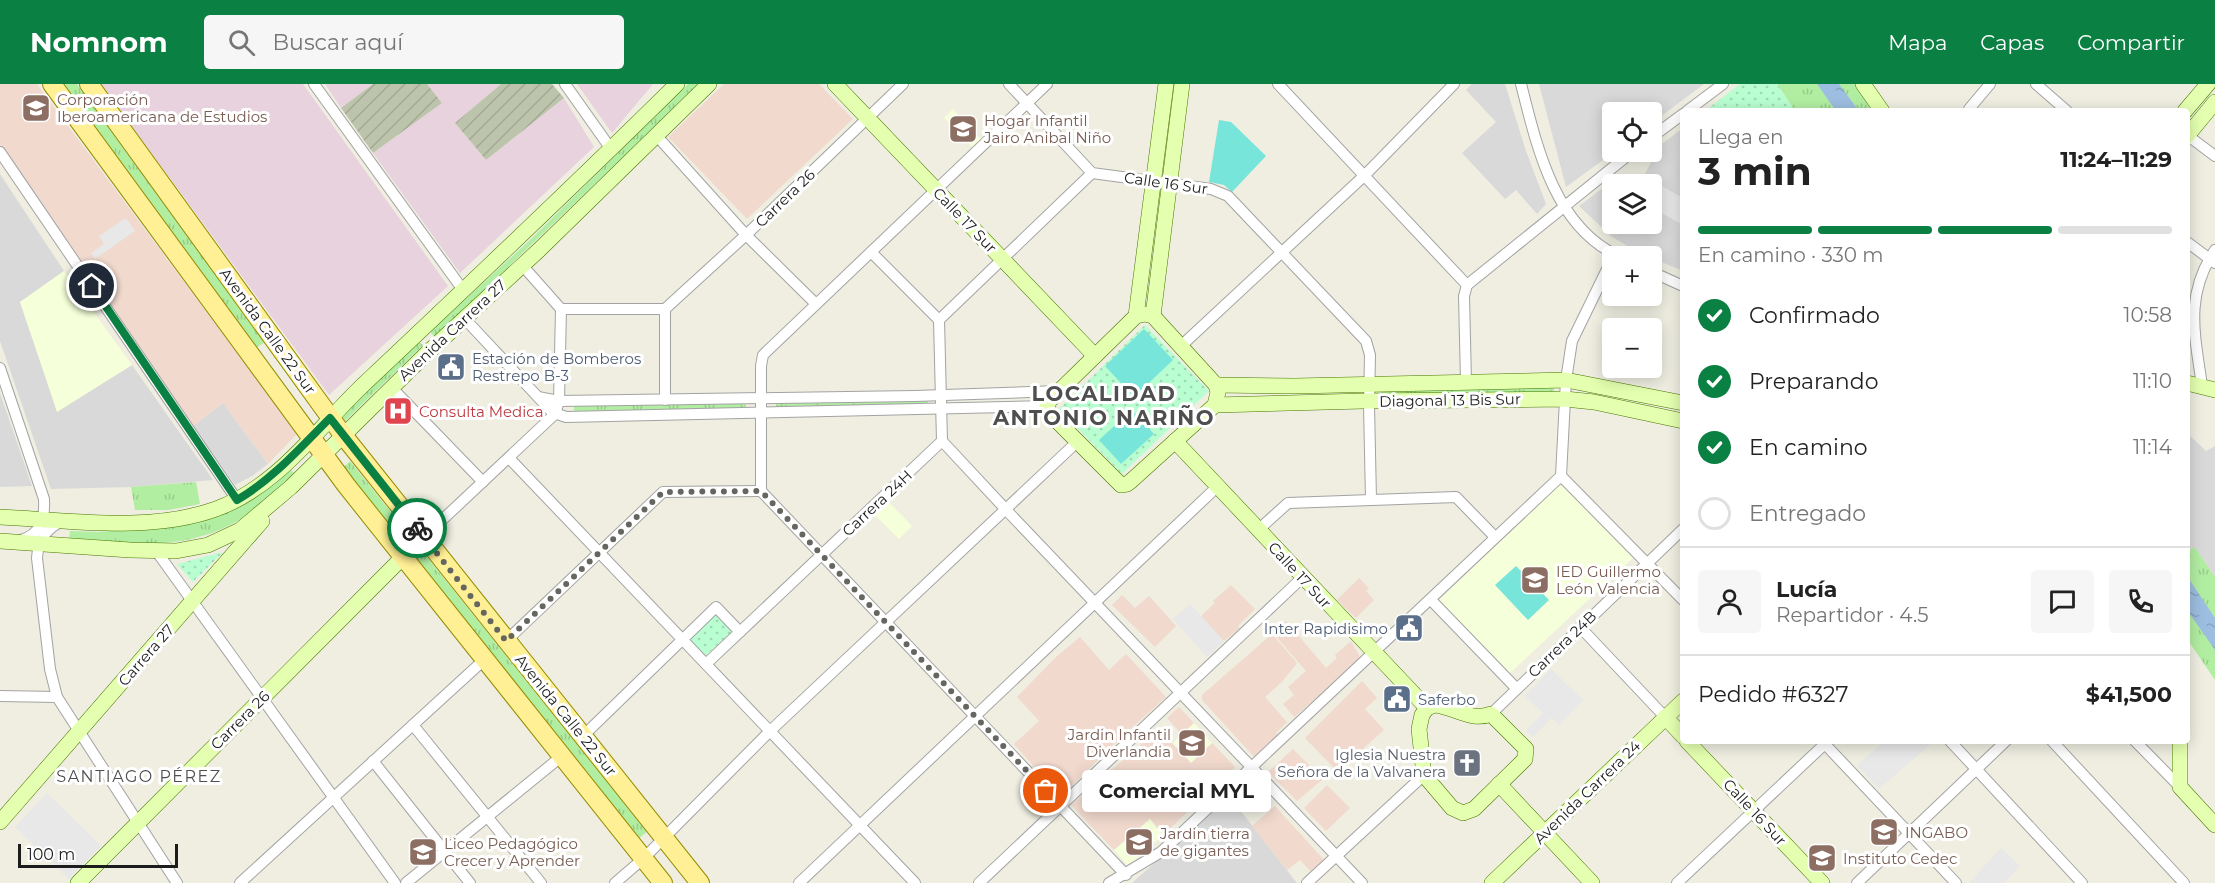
<!DOCTYPE html>
<html lang="es">
<meta charset="utf-8">
<style>
:root{--surface:#fff;--page:#f6f6f6;--text:#222;--muted:#767676;--line:#e0e0e0;--accent:#0b8043}
body{margin:0;font-family:Montserrat,sans-serif;background:var(--page);color:var(--text);height:100vh;display:flex;flex-direction:column;font-size:22px;white-space:nowrap}
*{box-sizing:border-box;margin:0}
p{font-size:20px;color:var(--muted)}
.icon{flex:none;width:33px;height:33px;fill:none;stroke:currentColor;stroke-width:2;stroke-linecap:round;stroke-linejoin:round}
.map{position:relative;flex:1;overflow:hidden}
.panel{position:absolute;left:1680px;top:24px;width:510px;height:636px;display:flex;flex-direction:column;background:var(--surface);border-radius:6px;box-shadow:0 3px 15px #0003}
.panel>*{flex:none}
.buttons{position:absolute;left:1602px;top:18px;display:grid;gap:12px}
.buttons a{display:grid;place-items:center;width:60px;height:60px;border-radius:6px;background:var(--surface);box-shadow:0 3px 15px #0003;font-size:30px}
.scale{position:absolute;left:18px;bottom:15px;width:160px;box-sizing:border-box;padding-left:6px;border:3px solid #1c1c1c;border-top:0;font-size:16px;line-height:21px;white-space:nowrap;color:#1c1c1c;-webkit-text-stroke:4px #fff;paint-order:stroke}
.pin{position:absolute;display:grid;place-items:center;width:51px;height:51px;color:#fff;margin:-26px;border:3px solid #fff;border-radius:50%;box-shadow:0 2px 6px #0007}
.courier{position:absolute;display:grid;place-items:center;width:60px;height:60px;margin:-30px;border:4px solid #0b8043;border-radius:50%;background:#fff;color:#222;box-shadow:0 2px 8px #0007}
.bubble{position:absolute;height:42px;border-radius:6px;background:var(--surface);box-shadow:0 3px 15px #0003;font-size:20px;font-weight:700;line-height:42px;text-align:center}
.headline em{font-style:normal;font-weight:700}
.headline div{display:flex;flex-direction:column-reverse}
.headline{display:flex;align-items:center;justify-content:space-between;height:102px;padding:0 18px}
h1{font-size:39px;font-weight:700;line-height:45px}
.bar{display:grid;grid-template-columns:repeat(4,1fr);gap:9px 6px;align-content:center;height:72px;padding:0 18px}
.bar i{height:8px;border-radius:4px;background:var(--line)}
.bar .selected{background:var(--accent)}
.bar p{grid-column:span 4}
.line{display:flex;align-items:center;gap:15px;padding:0 18px;border-top:2px solid var(--line)}
.line div{flex:1}
.round{display:grid;place-items:center;flex:none;width:63px;height:63px;border-radius:6px;background:var(--page)}
ol{padding:0 18px;list-style:none}
li{display:flex;align-items:center;gap:18px;height:66px}
li p{margin-inline-start:auto}
li .icon{padding:6px;border-radius:50%;background:var(--accent);color:#fff;stroke-width:4}
li:last-child{color:var(--muted)}
li i{width:33px;height:33px;border:3px solid var(--line);border-radius:50%}
header{display:flex;align-items:center;gap:36px;box-sizing:border-box;height:84px;padding:0 30px;background:var(--accent);color:#fff}
header strong{font-size:28px}
nav{display:flex;gap:33px;margin-inline-start:auto;font-size:21px}
.search{width:420px;height:54px;background:var(--page);display:flex;align-items:center;gap:15px;box-sizing:border-box;padding:0 21px;border-radius:6px;color:var(--muted);font-size:22px}
.map>svg:first-child{display:block}
</style>
<header>
<strong>Nomnom</strong>
<div class="search"><svg class="icon" aria-label="search" viewBox="0 0 24 24"><circle cx="10" cy="10" r="6"/><path d="M15 15l6 6"/></svg>Buscar aquí</div>
<nav><a>Mapa</a><a>Capas</a><a>Compartir</a></nav>
</header>
<div class="map">
<svg width="2215" height="799" viewBox="0 0 2215 799">
<defs>
<pattern id="construction-furrows" width="10" height="10" patternUnits="userSpaceOnUse" patternTransform="scale(1.5)"><rect width="10" height="10" fill="#bdc4ac"/><path d="M-1 1l2-2M0 10L10 0M9 11l2-2" fill="none" stroke="#a2a893"/></pattern>
<pattern id="grass-tufts" width="24" height="20" patternUnits="userSpaceOnUse" patternTransform="scale(1.5)"><rect width="24" height="20" fill="#b2eea2"/><path d="M3 7l-1-3M5 7V3M7 7l1-3M15 17l-1-3M17 17v-4M19 17l1-3" fill="none" stroke="#98cc8b"/></pattern>
<pattern id="park-dots" width="8" height="8" patternUnits="userSpaceOnUse" patternTransform="scale(1.5)"><rect width="8" height="8" fill="#b9fed1"/><path d="M2 2h.1M6 6h.1" fill="none" stroke="#9ed9b3" stroke-width="1.8" stroke-linecap="round"/></pattern>
<pattern id="water-ripples" width="26" height="14" patternUnits="userSpaceOnUse" patternTransform="scale(1.5)"><rect width="26" height="14" fill="#9dbee0"/><path d="M2 4q2-2 4 0t4 0M15 11q2-2 4 0t4 0" fill="none" stroke="#87a3c0"/></pattern>
</defs>
<rect width="100%" height="100%" fill="#efeee1"/>
<g fill="#dad9d9">
<path d="M1472,0H1505L1526,67L1546,120L1537,130L1516,106L1505,115L1462,69L1496,38L1466,6Z"/>
<path d="M1539,0H1704L1652,39V28H1612L1614,68L1566,103Z"/>
<path d="M1683,44V187L1640,169L1612,153L1579,122L1612,97L1618,100H1612V140H1652V100H1640L1659,62Z"/>
<path d="M0,90L64,187L20,218L58,327L132,281L213,396L132,403L51,405L0,257Z"/>
<path d="M0,309L32,402L0,403Z"/>
<path d="M223,319L268,380L252,392L235,401L193,342Z"/>
<path d="M2187,349L2206,367L2215,362V493L2195,463L2187,467Z"/>
<path d="M1229,712L1297,799H1132Z"/>
</g>
<g fill="#f1d9ce">
<path d="M0,0H37L297,350L268,380L223,319L193,342L0,61Z"/>
<path d="M724,0H819L853,35L747,135L668,53Z"/>
<path d="M1359,494L1369,504L1366,507L1374,516L1356,534L1337,516Z"/>
<path d="M1231,501L1255,525L1238,542L1240,544L1224,557L1201,532L1215,519L1213,517Z"/>
<path d="M1122,511L1135,524L1149,512L1176,542L1155,563L1112,521Z"/>
<path d="M1286,537L1326,584L1337,574L1335,571L1351,557L1359,571V576L1343,591L1294,633L1283,620L1294,611L1288,603L1306,587L1273,549Z"/>
<path d="M1272,550L1297,579L1282,598L1265,613L1287,638L1276,649L1280,653L1256,675L1202,616V611Z"/>
<path d="M1080,553L1109,586L1126,570L1166,613L1115,659L1061,713L1014,660L1039,637L1017,613L1056,573Z"/>
<path d="M1362,597L1377,614L1365,625L1384,646L1348,678L1345,675L1334,684L1305,654Z"/>
<path d="M1179,623L1194,639L1182,651L1167,634Z"/>
<path d="M1158,646L1191,678L1212,659L1235,683L1163,751L1150,735L1114,766L1071,721Z"/>
<path d="M1293,665L1323,695L1297,717L1268,688Z"/>
<path d="M1327,701L1350,724L1326,747L1304,724Z"/>
<path d="M1275,722L1325,777L1312,789L1300,776L1287,786L1252,742Z"/>
</g>
<g fill="#e8d2de">
<path d="M101,0H303L448,202L329,311Z"/>
<path d="M325,0H373L341,24Z"/>
<path d="M427,0H501L455,39L486,76L564,14L594,63L460,189L373,69L442,19Z"/>
<path d="M577,0H653L612,49Z"/>
</g>
<g fill="#f5ffd9">
<path d="M953,25L981,55L972,63L944,34Z"/>
<path d="M64,187L132,281L57,328L20,218Z"/>
<path d="M1561,399L1633,474L1509,590L1438,517Z"/>
<path d="M887,416L912,442L899,455L874,430Z"/>
<path d="M1194,639L1212,659L1191,679L1173,659Z"/>
<path d="M1883,734L1899,751L1885,763L1870,746Z"/>
<path d="M1150,735L1163,751L1128,782L1114,766Z"/>
</g>
<g fill="url(#construction-furrows)">
<path d="M373,0H427L442,19L373,69L341,24Z"/>
<path d="M501,0H552L564,14L486,76L455,39Z"/>
</g>
<g fill="url(#grass-tufts)">
<path d="M60,0H77L265,258L256,264Z"/>
<path d="M688,0H699L435,253L430,248L532,154Z"/>
<path d="M1777,0H1856L1874,27H1795Z"/>
<path d="M418,257L423,261L343,339L339,334Z"/>
<path d="M1554,301V309L1381,312V304Z"/>
<path d="M928,313V323L776,326V316Z"/>
<path d="M745,318L746,326L574,328V320Z"/>
<path d="M350,377L647,748L638,755L343,384Z"/>
<path d="M290,385L294,389C280,402 266,419 249,430C190,469 136,460 69,455L70,447L98,448L129,445H152L177,442L203,436Z"/>
<path d="M196,398L200,420L169,426H135L131,403Z"/>
<path d="M2195,463L2215,493V596L2187,555V467Z"/>
</g>
<g fill="url(#park-dots)">
<path d="M1740,0H1777L1795,27H1705Z"/>
<path d="M1145,241L1209,307L1122,390L1059,325Z"/>
<path d="M223,468L193,498L177,480Z"/>
<path d="M716,529L733,547L705,572L688,554Z"/>
</g>
<g fill="#77e5d9">
<path d="M1219,36L1231,38L1266,72L1232,108L1224,101L1209,98Z"/>
<path d="M1144,245L1173,276L1134,313L1105,282Z"/>
<path d="M1132,326L1154,350L1121,380L1099,356Z"/>
<path d="M1516,482L1549,516L1528,536L1495,501Z"/>
</g>
<g fill="#e8e8e8">
<path d="M1656,99L1683,114V141L1652,124V106Z"/>
<path d="M126,134L135,147L95,175L91,169L104,160L99,152Z"/>
<path d="M1190,520L1224,557L1207,573L1173,535Z"/>
<path d="M1551,585L1583,616L1559,641L1551,634L1533,653L1526,647L1543,629L1525,612Z"/>
<path d="M1885,657H1934L1879,705L1857,681Z"/>
<path d="M47,709L101,762L69,795L15,743Z"/>
<path d="M2001,764L2020,782L2004,799H1969Z"/>
</g>
<g fill="url(#water-ripples)">
<path d="M1817,0H1839L1859,27H1836Z"/>
<path d="M2187,492L2215,534V566L2187,526Z"/>
</g>
<g fill="none" stroke-linecap="round" stroke-linejoin="round">
<g stroke="#a3a3a3" stroke-width="12">
<g id="street">
<path d="M314,0L463,206"/>
<path d="M565,0L611,65"/>
<path d="M1009,0L1092,89L1211,105L1228,112L1366,257L1370,271L1369,321L1371,416"/>
<path d="M1278,0L1467,201"/>
<path d="M1521,0C1537,63 1554,142 1618,172"/>
<path d="M2036,0L2067,27"/>
<path d="M1969,25L1990,0"/>
<path d="M1687,27L1723,0"/>
<path d="M656,51L746,151L816,220"/>
<path d="M2187,51L2215,72"/>
<path d="M1652,53L1683,30"/>
<path d="M0,68L237,416"/>
<path d="M2187,158L2215,179"/>
<path d="M871,168L939,236"/>
<path d="M522,181L561,225"/>
<path d="M1652,188L1683,202"/>
<path d="M561,225H665"/>
<path d="M665,225L746,151L903,0"/>
<path d="M464,234L552,328L566,333L1047,322"/>
<path d="M939,236L942,357L1011,431L1362,799"/>
<path d="M939,236L1092,89"/>
<path d="M1181,262L1365,91L1454,0"/>
<path d="M0,284L44,415C45,435 41,450 21,456"/>
<path d="M1466,298L1464,212L1467,201L1632,68"/>
<path d="M2202,302C2195,251 2184,212 2215,166"/>
<path d="M391,303L483,398"/>
<path d="M538,313L559,317L915,312L1059,307"/>
<path d="M665,316V225"/>
<path d="M509,374L915,799"/>
<path d="M1561,392L1683,516"/>
<path d="M761,407L1126,791"/>
<path d="M761,407V282L763,271L1047,0"/>
<path d="M63,437C46,444 38,456 37,474L50,585L57,613L177,799"/>
<path d="M1258,446L1288,419L1456,413L1495,453"/>
<path d="M424,453L555,330L559,317L561,225"/>
<path d="M157,468L395,799"/>
<path d="M1431,516L1516,604"/>
<path d="M1580,543L1665,633"/>
<path d="M506,557L663,408L761,407"/>
<path d="M706,580L942,357"/>
<path d="M0,612L57,613"/>
<path d="M1491,630L1683,445"/>
<path d="M413,641L541,799"/>
<path d="M583,652L716,523L740,548"/>
<path d="M1822,657L1956,799"/>
<path d="M1950,657L2082,799"/>
<path d="M2052,657L2184,799"/>
<path d="M2135,657L2180,703"/>
<path d="M373,677L470,799"/>
<path d="M240,799L485,575"/>
<path d="M406,799L562,672"/>
<path d="M615,799L644,774L769,648L1077,358"/>
<path d="M799,799L1218,402"/>
<path d="M979,799L1303,493"/>
<path d="M1109,799L1161,768L1173,757L1561,392L1566,296L1572,257L1612,175"/>
<path d="M1307,799L1424,691"/>
<path d="M1677,799L1828,657"/>
<path d="M1857,799L2006,657"/>
</g>
</g>
<g stroke="#497600" stroke-width="16">
<g id="secondary">
<path d="M835,0L1095,272"/>
<path d="M1863,0L1882,27"/>
<path d="M2185,27L2208,0"/>
<path d="M2187,52L2215,18"/>
<path d="M1145,230L1153,232L1216,301L1218,308L1215,321L1131,397L1127,400L1121,401L1050,330L1047,322L1050,316L1136,232Z"/>
<path d="M1136,232L1166,0"/>
<path d="M1153,232L1182,0"/>
<path d="M2187,299L2215,306"/>
<path d="M1216,301L1295,302L1566,296L1683,319"/>
<path d="M1215,321L1363,317L1565,315L1594,318L1683,337"/>
<path d="M1175,357L1427,624"/>
<path d="M0,433C69,436 150,449 216,425C277,403 318,344 363,301C469,201 574,102 677,0"/>
<path d="M0,457L130,466L176,467L208,461L240,446L291,403L424,272L539,166L709,0"/>
<path d="M1435,621C1455,623 1471,638 1491,630L1526,665L1525,675L1520,680L1474,725L1463,729L1452,724L1424,691L1419,645L1422,631L1427,624Z"/>
<path d="M1665,633L1683,652"/>
<path d="M1687,657L1822,799"/>
<path d="M2180,657V703L2215,741"/>
<path d="M1499,700L1592,799"/>
<path d="M0,738L262,437"/>
<path d="M78,799L403,473"/>
<path d="M1492,799L1683,617"/>
</g>
</g>
<g stroke="#948c00" stroke-width="20">
<g id="primary">
<path d="M52,0L346,401L663,799"/>
<path d="M89,0L343,351L700,799"/>
</g>
</g>
<use href="#street" stroke="#fff" stroke-width="10"/>
<use href="#secondary" stroke="#e4ffaf" stroke-width="15"/>
<use href="#primary" stroke="#ffef95" stroke-width="18"/>
</g>
<g fill="none" stroke-linecap="round" stroke-linejoin="round">
<path stroke="#666661" stroke-width="6" stroke-dasharray="0 10.8" d="M417,444L506,557L663,408L761,407L1046,707"/>
<path stroke="#0b8043" stroke-width="8" d="M92,202L237,416C273,395 301,363 330,334L417,444"/>
</g>
<defs>
<g id="university-square" transform="scale(1.5)"><rect x="-9" y="-9" width="18" height="18" rx="4" fill="#8d6e63" stroke="#fff"/><path d="M0-5L7-2L0 1L-7-2ZM-4 1L0 2.5L4 1V4Q0 6-4 4Z" fill="#fff"/></g>
<g id="school-square" transform="scale(1.5)"><rect x="-9" y="-9" width="18" height="18" rx="4" fill="#8d6e63" stroke="#fff"/><path d="M0-5L7-2L0 1L-7-2ZM-4 1L0 2.5L4 1V4Q0 6-4 4Z" fill="#fff"/></g>
<g id="civic-square" transform="scale(1.5)"><rect x="-9" y="-9" width="18" height="18" rx="4" fill="#5c6f8a" stroke="#fff"/><path d="M-.6-6.5H3V-4.5H.6V-3L4-1V1h2V6H-6V1h2V-1L-.6-3ZM-1.2 2.5V6h2.4V2.5Z" fill="#fff"/></g>
<g id="hospital-square" transform="scale(1.5)"><rect x="-9" y="-9" width="18" height="18" rx="4" fill="#e0444e" stroke="#fff"/><path d="M-5-5h3v3.5h4V-5h3V5h-3V1.5h-4V5h-3Z" fill="#fff"/></g>
<g id="church-square" transform="scale(1.5)"><rect x="-9" y="-9" width="18" height="18" rx="4" fill="#6b7280" stroke="#fff"/><path d="M-1.2-6h2.4v3.5h3.3v2.4h-3.3V6h-2.4V-.1h-3.3v-2.4h3.3Z" fill="#fff"/></g>
</defs>
<g fill-rule="evenodd">
<use href="#university-square" x="36" y="24"/>
<use href="#school-square" x="963" y="45"/>
<use href="#civic-square" x="451" y="283"/>
<use href="#hospital-square" x="398" y="327"/>
<use href="#school-square" x="1535" y="496"/>
<use href="#civic-square" x="1409" y="544"/>
<use href="#civic-square" x="1397" y="615"/>
<use href="#school-square" x="1192" y="659"/>
<use href="#church-square" x="1467" y="679"/>
<use href="#university-square" x="1884" y="748"/>
<use href="#school-square" x="1139" y="758"/>
<use href="#school-square" x="423" y="768"/>
<use href="#university-square" x="1822" y="774"/>
</g>
<g text-anchor="middle" dominant-baseline="central" stroke-width="6" stroke-linejoin="round" paint-order="stroke">
<g font-size="15" fill="#785e54" stroke="#fff" text-anchor="start">
<text x="57" y="15">Corporación<tspan x="57" dy="17">Iberoamericana de Estudios</tspan></text>
<text x="984" y="36">Hogar Infantil<tspan x="984" dy="17">Jairo Anibal Niño</tspan></text>
<text x="1556" y="487">IED Guillermo<tspan x="1556" dy="17">León Valencia</tspan></text>
<text x="1171" y="650" text-anchor="end">Jardin Infantil<tspan x="1171" dy="17">Diverlandia</tspan></text>
<text x="1905" y="748">INGABO</text>
<text x="1160" y="749">Jardin tierra<tspan x="1160" dy="17">de gigantes</tspan></text>
<text x="444" y="759">Liceo Pedagógico<tspan x="444" dy="17">Crecer y Aprender</tspan></text>
<text x="1843" y="774">Instituto Cedec</text>
</g>
<g font-size="15" fill="#1c1c1c" stroke="#fff">
<text transform="translate(1166 99) rotate(8)">Calle 16 Sur</text>
<text transform="translate(785 114) rotate(-44)">Carrera 26</text>
<text transform="translate(965 136) rotate(46)">Calle 17 Sur</text>
<text transform="translate(452 246) rotate(-43)">Avenida Carrera 27</text>
<text transform="translate(268 247) rotate(54)">Avenida Calle 22 Sur</text>
<text transform="translate(1450 316) rotate(-1)">Diagonal 13 Bis Sur</text>
<text transform="translate(877 419) rotate(-43)">Carrera 24H</text>
<text transform="translate(1300 491) rotate(47)">Calle 17 Sur</text>
<text transform="translate(1562 560) rotate(-44)">Carrera 24B</text>
<text transform="translate(146 571) rotate(-49)">Carrera 27</text>
<text transform="translate(566 631) rotate(51)">Avenida Calle 22 Sur</text>
<text transform="translate(240 636) rotate(-45)">Carrera 26</text>
<text transform="translate(1587 708) rotate(-44)">Avenida Carrera 24</text>
<text transform="translate(1755 728) rotate(47)">Calle 16 Sur</text>
</g>
<g font-size="15" fill="#4e5e75" stroke="#fff" text-anchor="start">
<text x="472" y="274">Estación de Bomberos<tspan x="472" dy="17">Restrepo B-3</tspan></text>
<text x="1388" y="544" text-anchor="end">Inter Rapidisimo</text>
<text x="1418" y="615">Saferbo</text>
</g>
<g font-size="15" fill="#be3a42" stroke="#fff" text-anchor="start">
<text x="419" y="327">Consulta Medica</text>
</g>
<g font-size="15" fill="#5b616d" stroke="#fff" text-anchor="end">
<text x="1446" y="670">Iglesia Nuestra<tspan x="1446" dy="17">Señora de la Valvanera</tspan></text>
</g>
<g font-size="16" letter-spacing="1.5" fill="#4f4f4f" stroke="#fff">
<text x="139" y="692">SANTIAGO PÉREZ</text>
</g>
<g font-size="21" font-weight="bold" letter-spacing="1.5" fill="#4f4f4f" stroke="#fff">
<text x="1104" y="309">LOCALIDAD<tspan x="1104" dy="24">ANTONIO NARIÑO</tspan></text>
</g>
</g>
</svg>
<div class="buttons">
<a><svg class="icon" aria-label="locate" viewBox="0 0 24 24"><circle cx="12" cy="12" r="6"/><path d="M12 2v4M12 18v4M2 12h4M18 12h4"/></svg></a>
<a><svg class="icon" aria-label="layers" viewBox="0 0 24 24"><path d="M12 4l9 5-9 5-9-5zM3 14l9 5 9-5"/></svg></a>
<a>+</a>
<a>−</a>
</div>
<div class="scale">100 m</div>
<div class="pin" style="left:1046px;top:707px;background:#ea580c"><svg class="icon" aria-label="bag" viewBox="0 0 24 24"><path d="M5 8h14l-1 12H6zM9 8a3 3 0 0 1 6 0"/></svg></div>
<div class="pin" style="left:92px;top:202px;background:#1f2937"><svg class="icon" aria-label="home" viewBox="0 0 24 24"><path d="M3 11l9-7 9 7M6 9v11h12V9"/></svg></div>
<div class="courier" style="left:417px;top:444px"><svg class="icon" aria-label="bike" viewBox="0 0 24 24"><circle cx="6" cy="16" r="4"/><circle cx="18" cy="16" r="4"/><path d="M6 16l4-8h5l3 8M10 8l3 8H6M13 5h3"/></svg></div>
<div class="bubble" style="left:1082px;top:686px;width:189px">Comercial MYL</div>
<section class="panel">
<div class="headline"><div><h1>3 min</h1><p>Llega en</p></div><em>11:24–11:29</em></div>
<div class="bar"><i class="selected"></i><i class="selected"></i><i class="selected"></i><i></i><p>En camino · 330 m</p></div>
<ol>
<li><svg class="icon" aria-label="check" viewBox="0 0 24 24"><path d="M5 12l5 5 9-10"/></svg>Confirmado<p>10:58</p></li>
<li><svg class="icon" aria-label="check" viewBox="0 0 24 24"><path d="M5 12l5 5 9-10"/></svg>Preparando<p>11:10</p></li>
<li><svg class="icon" aria-label="check" viewBox="0 0 24 24"><path d="M5 12l5 5 9-10"/></svg>En camino<p>11:14</p></li>
<li><i></i>Entregado</li>
</ol>
<div class="line" style="height:108px"><a class="round"><svg class="icon" aria-label="person" viewBox="0 0 24 24"><circle cx="12" cy="8" r="4"/><path d="M4 21q1-7 8-7t8 7"/></svg></a><div><b>Lucía</b><p>Repartidor · 4.5</p></div><a class="round"><svg class="icon" aria-label="chat" viewBox="0 0 24 24"><path d="M4 5h16v11H9l-5 4z"/></svg></a><a class="round"><svg class="icon" aria-label="phone" viewBox="0 0 24 24"><path d="M5 4h4l2 5-3 2q2 4 5 5l2-3 5 2v4C11 20 4 13 5 4z"/></svg></a></div>
<div class="line" style="height:78px"><div>Pedido #6327</div><b>$41,500</b></div>
</section>
</div>
